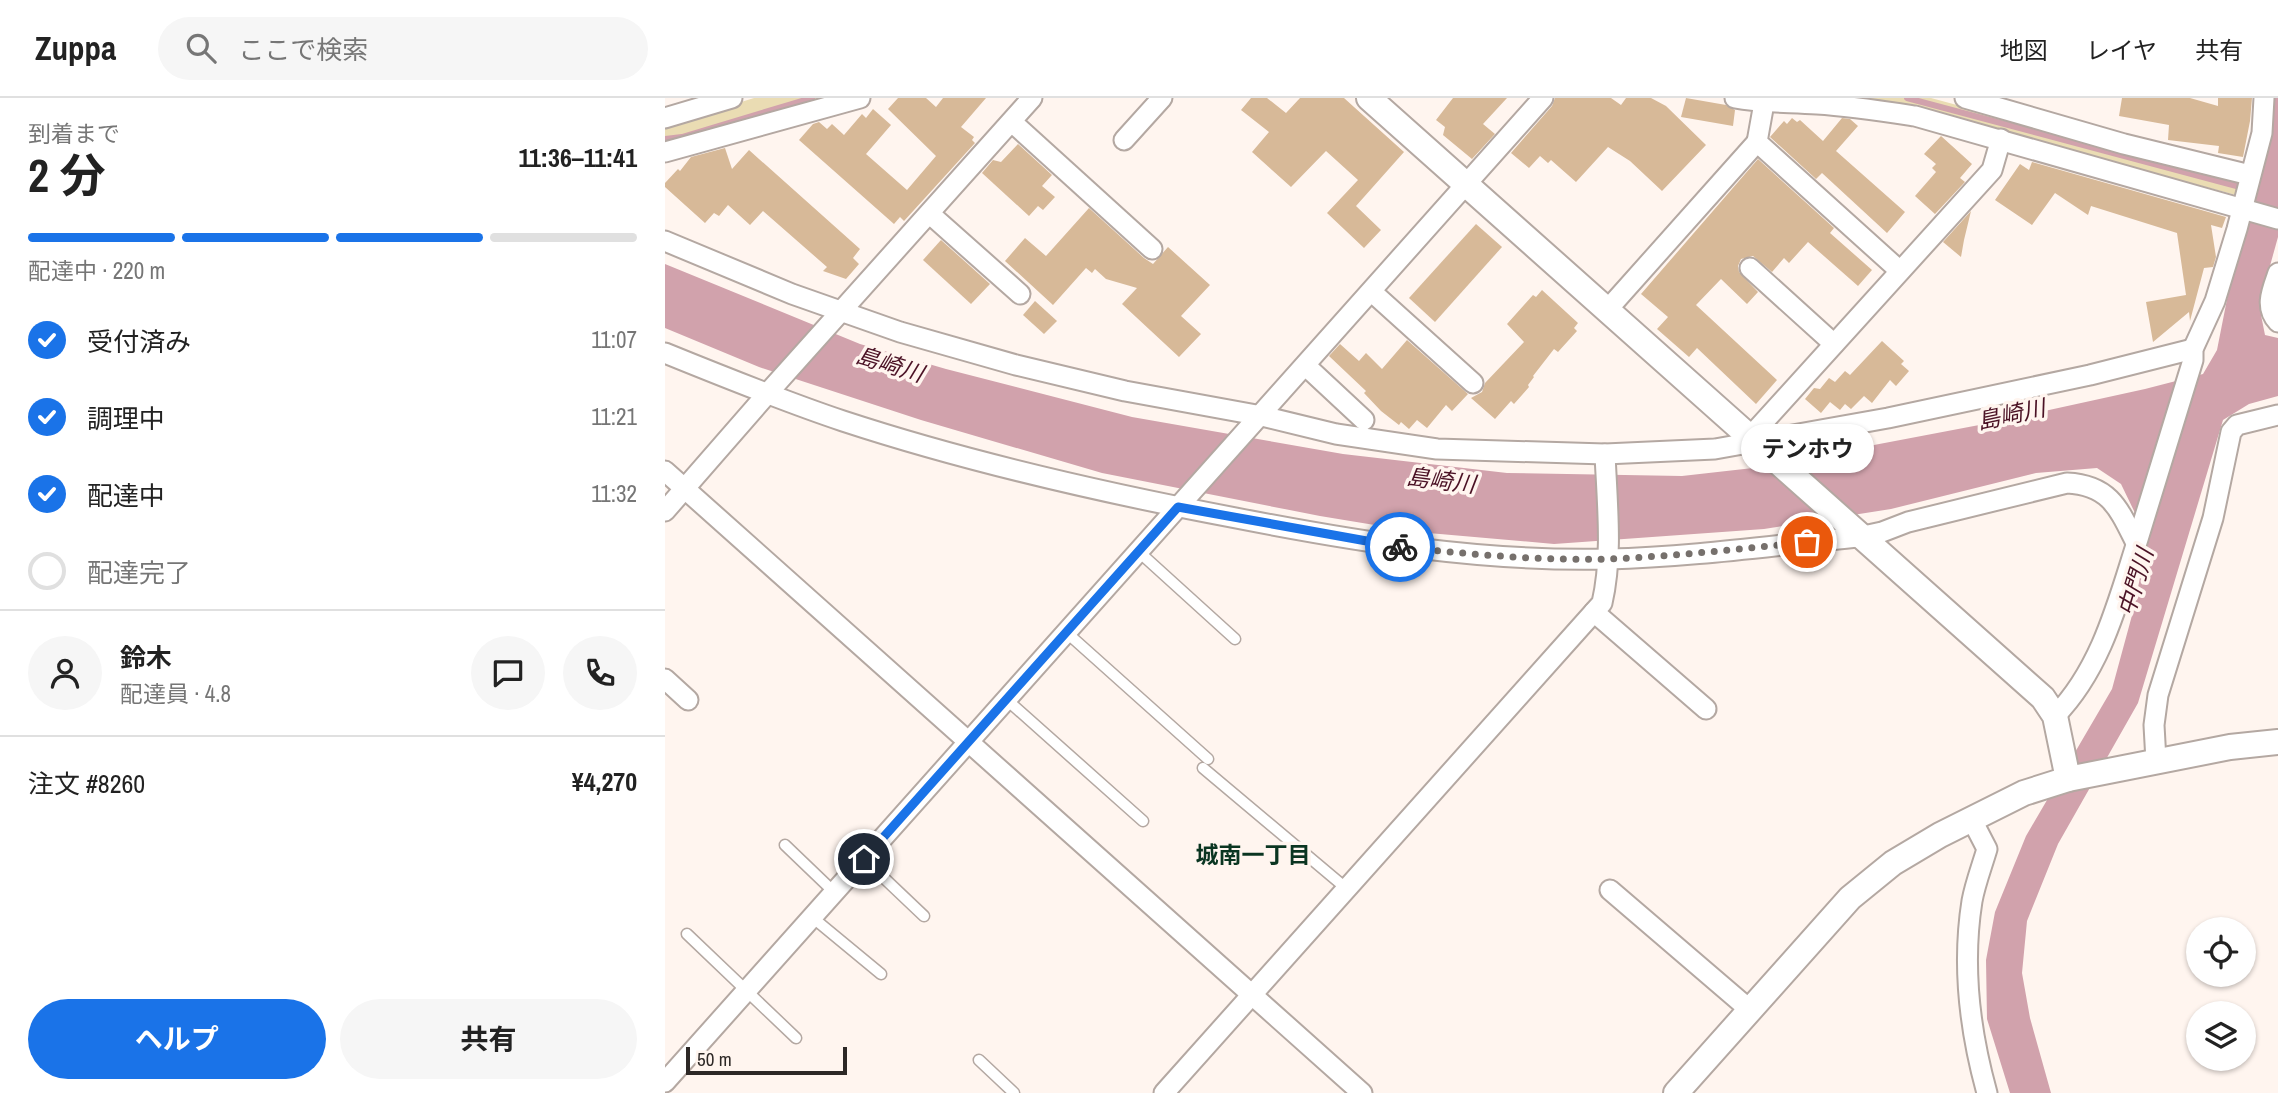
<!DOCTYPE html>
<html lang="ja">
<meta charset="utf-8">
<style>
:root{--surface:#fff;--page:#f6f6f6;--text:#222;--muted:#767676;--line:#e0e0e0;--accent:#1a73e8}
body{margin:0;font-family:"Archivo Narrow","Noto Sans JP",sans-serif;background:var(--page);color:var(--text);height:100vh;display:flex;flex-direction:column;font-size:26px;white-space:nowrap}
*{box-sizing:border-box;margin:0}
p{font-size:23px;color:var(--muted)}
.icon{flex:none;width:38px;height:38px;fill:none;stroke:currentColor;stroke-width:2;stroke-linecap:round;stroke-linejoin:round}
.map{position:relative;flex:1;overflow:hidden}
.details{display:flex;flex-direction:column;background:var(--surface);width:665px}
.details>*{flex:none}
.fabs{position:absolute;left:1521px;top:819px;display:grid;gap:14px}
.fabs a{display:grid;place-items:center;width:70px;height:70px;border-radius:50%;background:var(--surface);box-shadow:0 2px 5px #0004;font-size:35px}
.scale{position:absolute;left:21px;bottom:18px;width:161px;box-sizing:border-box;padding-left:7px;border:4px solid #2d2826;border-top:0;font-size:19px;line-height:24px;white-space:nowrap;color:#2d2826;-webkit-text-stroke:5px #fff5ef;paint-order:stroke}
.pin{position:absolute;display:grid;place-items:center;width:60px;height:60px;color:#fff;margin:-30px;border:4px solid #fff;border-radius:50%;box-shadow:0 2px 7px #0007}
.courier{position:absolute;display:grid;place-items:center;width:70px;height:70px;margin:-35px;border:5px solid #1a73e8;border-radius:50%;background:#fff;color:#222;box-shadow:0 2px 9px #0007}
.bubble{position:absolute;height:49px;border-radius:24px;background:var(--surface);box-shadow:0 2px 5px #0004;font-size:23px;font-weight:700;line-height:49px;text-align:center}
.head em{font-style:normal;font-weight:700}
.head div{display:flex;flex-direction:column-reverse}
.head{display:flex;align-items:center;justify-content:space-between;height:119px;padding:0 28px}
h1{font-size:46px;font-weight:700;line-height:52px}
.bar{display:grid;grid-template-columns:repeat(4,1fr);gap:10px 7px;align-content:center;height:84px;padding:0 28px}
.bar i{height:9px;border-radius:5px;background:var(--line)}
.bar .current{background:var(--accent)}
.bar p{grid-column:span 4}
.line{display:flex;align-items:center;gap:18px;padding:0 28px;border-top:2px solid var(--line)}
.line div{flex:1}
.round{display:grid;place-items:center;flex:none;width:74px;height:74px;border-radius:37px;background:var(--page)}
ol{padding:0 28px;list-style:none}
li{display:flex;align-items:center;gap:21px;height:77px}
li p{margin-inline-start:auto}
li .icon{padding:7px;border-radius:50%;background:var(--accent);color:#fff;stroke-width:4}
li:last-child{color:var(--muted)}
li i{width:38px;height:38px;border:4px solid var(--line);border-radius:50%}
.cta{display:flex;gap:14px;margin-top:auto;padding:14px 28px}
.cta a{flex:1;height:80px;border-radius:42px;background:var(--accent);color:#fff;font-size:28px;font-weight:700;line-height:80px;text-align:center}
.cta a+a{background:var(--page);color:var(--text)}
header{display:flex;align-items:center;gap:42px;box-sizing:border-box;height:98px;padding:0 35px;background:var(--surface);border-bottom:2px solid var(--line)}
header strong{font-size:33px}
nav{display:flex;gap:38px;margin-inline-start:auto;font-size:24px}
.search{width:490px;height:63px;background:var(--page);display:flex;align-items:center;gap:18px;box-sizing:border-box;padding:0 24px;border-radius:38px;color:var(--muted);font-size:26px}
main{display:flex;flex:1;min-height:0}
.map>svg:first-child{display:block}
</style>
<header>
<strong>Zuppa</strong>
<div class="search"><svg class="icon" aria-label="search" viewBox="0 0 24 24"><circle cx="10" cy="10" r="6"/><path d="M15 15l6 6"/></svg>ここで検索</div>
<nav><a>地図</a><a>レイヤ</a><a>共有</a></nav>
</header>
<main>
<section class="details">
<div class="head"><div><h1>2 分</h1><p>到着まで</p></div><em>11:36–11:41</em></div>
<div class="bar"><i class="current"></i><i class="current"></i><i class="current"></i><i></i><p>配達中 · 220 m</p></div>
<ol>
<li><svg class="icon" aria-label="check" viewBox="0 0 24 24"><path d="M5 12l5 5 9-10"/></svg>受付済み<p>11:07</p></li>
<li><svg class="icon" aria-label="check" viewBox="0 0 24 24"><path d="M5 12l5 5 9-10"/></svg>調理中<p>11:21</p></li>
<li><svg class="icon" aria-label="check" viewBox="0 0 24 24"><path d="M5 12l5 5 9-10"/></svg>配達中<p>11:32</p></li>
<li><i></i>配達完了</li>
</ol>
<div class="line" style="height:126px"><a class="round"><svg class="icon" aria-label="person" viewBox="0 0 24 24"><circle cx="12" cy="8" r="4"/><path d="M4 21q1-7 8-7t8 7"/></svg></a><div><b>鈴木</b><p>配達員 · 4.8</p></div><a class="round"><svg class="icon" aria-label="chat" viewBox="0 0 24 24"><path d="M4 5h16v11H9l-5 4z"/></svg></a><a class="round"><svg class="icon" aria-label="phone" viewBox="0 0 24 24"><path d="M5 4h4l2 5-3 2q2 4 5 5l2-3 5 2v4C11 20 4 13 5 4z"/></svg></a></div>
<div class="line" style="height:91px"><div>注文 #8260</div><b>¥4,270</b></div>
<div class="cta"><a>ヘルプ</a><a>共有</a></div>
</section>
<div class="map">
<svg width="1613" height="995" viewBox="0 0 1613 995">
<rect width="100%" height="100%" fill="#fff5ef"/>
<g fill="#eadcb3">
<path d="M89,0H170L0,48V28Z"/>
<path d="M1178,0H1266L1572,83L1571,97L1353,39Z"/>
</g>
<path fill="#d1a2ac" d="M1606,0H1613V139L1598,193L1596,217L1600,237L1613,240V298L1584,306L1558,322L1473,605L1393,746L1362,823L1357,875L1365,920L1386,995H1345L1322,921L1321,862L1330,814L1361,738L1447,591L1469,510L1477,469L1470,415L1456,386L1432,370L1371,375L1226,411L1099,431L889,446L752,434L655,418L437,375L256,322L94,269L0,230V166L195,246L281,271L467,319L678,356L842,375L1017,378L1088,370L1330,324L1480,291L1538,276L1552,252L1566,181L1607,39Z"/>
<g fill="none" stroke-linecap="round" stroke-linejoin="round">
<g stroke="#d1a2ac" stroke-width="6">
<path d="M1242,0L1579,90"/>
<path d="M0,41L17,39L147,0"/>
</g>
</g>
<g fill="#d7b998">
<path d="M233,0H261L271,9L278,0H321L296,29L309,39L307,42L310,45L239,123L235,119L229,126L134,42L148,26L154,24L162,31L167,26L179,37L197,16L201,20L208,11L226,27L201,56L242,92L271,58L223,11Z"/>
<path d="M586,0H602L621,15L635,0H679L739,54L691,108L716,132L699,150L662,115L693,82L661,53L626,89L587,54L604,34L576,12Z"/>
<path d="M788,0H842L818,26L830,36L807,61L778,37L780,29L771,22Z"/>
<path d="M890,0H946L956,7L961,0H986L1001,8L1041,47L997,93L965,63L943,49L911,84L886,62L883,65L875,58L864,70L846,55L887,8Z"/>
<path d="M1021,0L1061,7L1070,12L1068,28L1016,19Z"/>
<path d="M1457,0H1525L1553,8V0H1587L1585,23L1578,59L1553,55L1554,48L1503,42L1504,27L1454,18Z"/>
<path d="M1127,20L1132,24L1135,22L1158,43L1177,20L1185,21L1193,28L1171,53L1240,114L1222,135L1157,75L1151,81L1105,39L1119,23L1122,26Z"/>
<path d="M1276,38L1307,66L1295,80L1300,84L1270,116L1250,98L1271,74L1267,70L1271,66L1259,56Z"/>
<path d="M353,46L387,77L377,88L390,99L378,112L373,108L364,118L317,75L328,62L336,64Z"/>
<path d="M60,50L67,71L84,52L195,151L188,160L194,166L181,181L158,173L162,169L98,113L85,127L63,107L54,118L49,115L40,125L0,89V85L13,71L15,73L26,59Z"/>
<path d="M1093,61L1169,130L1165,135L1207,172L1193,188L1143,144L1124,165L1119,160L1107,174L1088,158L1076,161L1073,168L1074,174L1093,194L1082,206L1056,181L1031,207L1112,282L1091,306L1032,250L1024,259L992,231L1003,219L976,196Z"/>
<path d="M1367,64L1561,119L1557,130L1546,127L1551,159L1548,169L1539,170L1525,223L1524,214L1488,244L1481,204L1521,197L1512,135L1426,108L1423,117L1390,95L1367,127L1330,102L1355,66L1364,72Z"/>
<path d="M424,110L479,160L488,166L503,149L545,187L516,218L536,236L514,259L457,206L472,190L441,181L430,171L427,175L421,170L388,207L340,163L360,140L381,158Z"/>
<path d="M1306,113L1299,142L1296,159L1278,144Z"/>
<path d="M811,126L837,149L770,224L744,200Z"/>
<path d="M276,142L325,186L306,206L258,162Z"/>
<path d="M877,192L913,225L909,230L912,233L893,254L889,251L868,278L869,279L863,287L864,289L849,306L846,303L830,321L806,300L817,294L820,285L859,244L842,226L868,197L871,199Z"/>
<path d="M370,203L392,223L379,236L358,217Z"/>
<path d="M742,242L803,296L787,313L781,307L762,330L752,322L744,331L736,324L734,327L716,313L699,295L701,293L664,258L675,246L694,263L701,255L717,271Z"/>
<path d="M1217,243L1239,263L1236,266L1244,273L1231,288L1225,282L1207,305L1199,298L1186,311L1180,306L1175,312L1165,304L1156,315L1140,301L1149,290L1155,291L1164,280L1170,284L1180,273L1185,277Z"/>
</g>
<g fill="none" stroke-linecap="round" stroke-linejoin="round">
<g stroke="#b4a8a2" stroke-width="13">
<g id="service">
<path d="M473,453L570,541"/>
<path d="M401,534L543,661"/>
<path d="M341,601L478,723"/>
<path d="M538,670L682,791"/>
<path d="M120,747L169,794"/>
<path d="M199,761L259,818"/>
<path d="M147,819L216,876"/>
<path d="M22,836L131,940"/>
<path d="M314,962L349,995"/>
</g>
</g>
<g stroke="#b4a8a2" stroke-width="23">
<g id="minor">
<path d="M1070,0C1097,5 1124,4 1152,6C1185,8 1217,13 1250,18L1613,121"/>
<path d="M1300,0L1459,46L1585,77"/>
<path d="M1099,5L1092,44L1235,173"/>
<path d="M0,20L67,0"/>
<path d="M347,24L487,151"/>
<path d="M459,42L497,0"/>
<path d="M0,54L195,0"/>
<path d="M265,116L355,196"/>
<path d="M0,143L127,196L235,234L351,267L460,293L597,318L671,336L772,351L940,356L1050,351L1223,320L1425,277L1528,251"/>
<path d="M1085,170L1169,246"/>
<path d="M1613,175C1607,192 1599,209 1613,224"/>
<path d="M707,194L808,285"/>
<path d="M943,211L1092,44"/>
<path d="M0,255C59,279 118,303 178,323C306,365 439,395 571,420C694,444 818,464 943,461C1027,459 1111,447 1194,439L1217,434L1243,424L1402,385C1445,387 1454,411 1471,445"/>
<path d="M641,268L699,322"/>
<path d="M1085,339L1327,72L1336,41"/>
<path d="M0,373L697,995"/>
<path d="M0,413L102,296L367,0"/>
<path d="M929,514L1041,611"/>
<path d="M0,581L23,602"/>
<path d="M1390,618C1437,570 1453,503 1473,441C1491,381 1510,322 1528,262V251L1550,203L1572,131L1597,35L1599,0"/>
<path d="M1491,663L1489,627L1493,597L1548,420L1566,334L1572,327L1613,317"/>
<path d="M1306,720L1322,751C1317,768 1310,786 1307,803C1297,866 1305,934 1322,995"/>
<path d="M945,792L1085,912"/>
<path d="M0,984L878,0"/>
<path d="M499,995L937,505C948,458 942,404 940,356"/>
</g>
</g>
<g stroke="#b4a8a2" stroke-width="28">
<g id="tertiary">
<path d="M704,0L1378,600L1390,618L1403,681"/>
<path d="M1011,995L1185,800L1228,765L1275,737L1359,695L1403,681L1565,649L1613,644"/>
</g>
</g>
<use href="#service" stroke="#fff" stroke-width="10"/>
<use href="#minor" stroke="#fff" stroke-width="19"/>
<use href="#tertiary" stroke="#fff" stroke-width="24"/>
</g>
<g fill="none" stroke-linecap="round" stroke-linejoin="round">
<path stroke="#76706c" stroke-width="7" stroke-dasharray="0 12.6" d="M735,449C804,456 875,463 944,461C1010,458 1076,451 1142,444"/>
<path stroke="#1a73e8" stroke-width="9" d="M199,761L513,409L735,449"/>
</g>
<g text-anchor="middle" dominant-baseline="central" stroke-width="7" stroke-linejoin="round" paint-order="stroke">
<g font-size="23" font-style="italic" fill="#4b1225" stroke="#fff5ef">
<text transform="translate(225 266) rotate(17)">島崎川</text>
<text transform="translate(1346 316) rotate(-12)">島崎川</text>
<text transform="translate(776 382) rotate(7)">島崎川</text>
<text transform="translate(1470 484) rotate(-73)">中門川</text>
</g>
<g font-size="23" font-weight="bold" fill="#0a3521" stroke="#fff5ef">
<text x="588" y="756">城南一丁目</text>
</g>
</g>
</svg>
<div class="fabs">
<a><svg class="icon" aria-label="locate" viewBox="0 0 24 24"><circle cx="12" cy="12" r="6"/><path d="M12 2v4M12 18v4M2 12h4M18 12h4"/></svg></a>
<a><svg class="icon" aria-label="layers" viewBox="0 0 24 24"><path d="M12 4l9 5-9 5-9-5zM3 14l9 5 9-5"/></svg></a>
</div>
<div class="scale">50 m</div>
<div class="pin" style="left:1142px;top:444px;background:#ea580c"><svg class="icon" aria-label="bag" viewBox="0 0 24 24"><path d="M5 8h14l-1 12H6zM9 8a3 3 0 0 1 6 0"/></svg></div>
<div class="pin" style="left:199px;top:761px;background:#1f2937"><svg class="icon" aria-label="home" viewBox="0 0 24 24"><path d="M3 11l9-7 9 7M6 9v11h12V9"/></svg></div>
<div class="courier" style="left:735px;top:449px"><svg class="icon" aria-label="bike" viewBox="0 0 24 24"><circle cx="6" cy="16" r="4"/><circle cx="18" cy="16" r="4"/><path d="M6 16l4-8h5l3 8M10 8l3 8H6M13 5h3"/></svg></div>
<div class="bubble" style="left:1076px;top:326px;width:133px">テンホウ</div>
</div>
</main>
